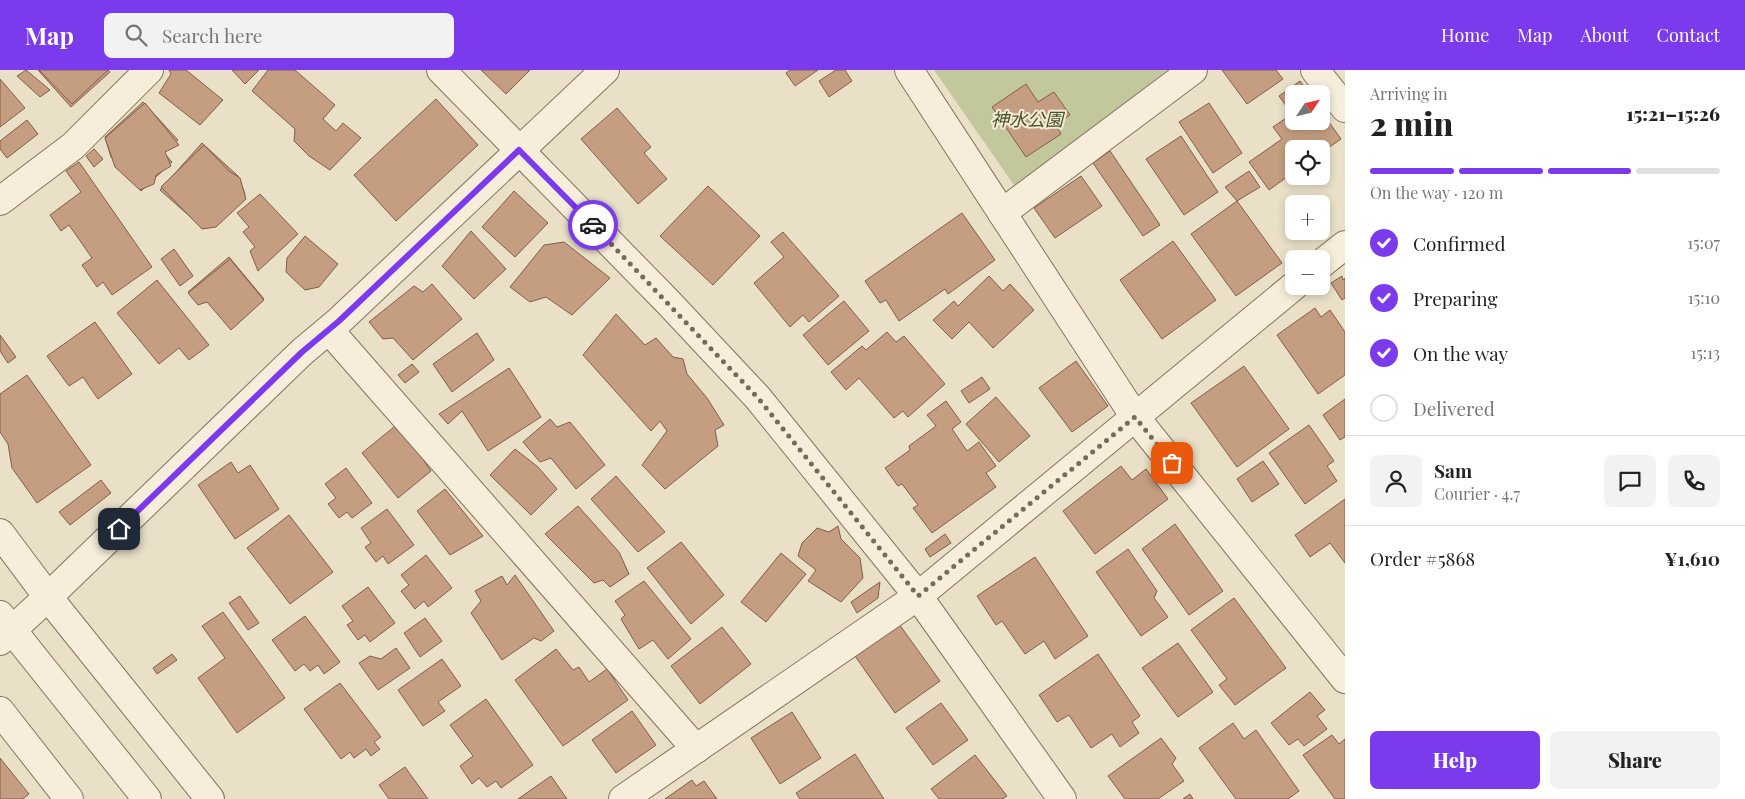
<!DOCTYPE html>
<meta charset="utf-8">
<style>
:root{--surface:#fff;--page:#f2f2f2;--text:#222;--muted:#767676;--line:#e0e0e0;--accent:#7c3aed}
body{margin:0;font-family:"Playfair Display","Noto Sans JP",serif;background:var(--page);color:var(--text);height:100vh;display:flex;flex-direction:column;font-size:19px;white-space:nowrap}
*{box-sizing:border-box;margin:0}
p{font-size:16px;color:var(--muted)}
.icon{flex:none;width:28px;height:28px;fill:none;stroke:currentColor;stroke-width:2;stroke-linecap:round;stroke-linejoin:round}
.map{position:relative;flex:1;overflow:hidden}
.sheet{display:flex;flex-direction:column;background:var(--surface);width:400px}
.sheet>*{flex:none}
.needle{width:32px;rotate:55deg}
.buttons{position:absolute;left:1285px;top:15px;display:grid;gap:10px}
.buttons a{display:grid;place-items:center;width:45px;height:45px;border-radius:8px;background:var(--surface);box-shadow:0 2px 8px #0003;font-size:25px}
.pin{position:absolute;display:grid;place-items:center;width:42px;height:42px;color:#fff;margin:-21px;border-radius:10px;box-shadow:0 2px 8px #0006}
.courier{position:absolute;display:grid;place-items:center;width:50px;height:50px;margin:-25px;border:4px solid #7c3aed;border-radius:50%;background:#fff;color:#222;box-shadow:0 1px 6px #0007}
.headline em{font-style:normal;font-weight:800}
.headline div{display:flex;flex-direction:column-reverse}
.headline{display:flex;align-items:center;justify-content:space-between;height:85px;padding:0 25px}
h1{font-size:32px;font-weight:800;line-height:38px}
.bar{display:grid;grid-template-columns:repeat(4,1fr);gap:8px 5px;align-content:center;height:60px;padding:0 25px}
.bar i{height:6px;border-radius:4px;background:var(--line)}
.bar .current{background:var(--accent)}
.bar p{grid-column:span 4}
.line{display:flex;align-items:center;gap:12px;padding:0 25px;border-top:1px solid var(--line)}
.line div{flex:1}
.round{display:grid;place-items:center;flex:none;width:52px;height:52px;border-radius:8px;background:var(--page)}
ol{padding:0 25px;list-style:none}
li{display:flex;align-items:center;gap:15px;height:55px}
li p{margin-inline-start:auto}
li .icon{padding:5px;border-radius:50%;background:var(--accent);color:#fff;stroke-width:4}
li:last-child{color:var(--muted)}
li i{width:28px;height:28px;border:2px solid var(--line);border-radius:50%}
.action{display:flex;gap:10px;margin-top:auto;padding:10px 25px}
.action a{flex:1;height:58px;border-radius:8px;background:var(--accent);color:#fff;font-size:20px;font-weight:800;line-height:58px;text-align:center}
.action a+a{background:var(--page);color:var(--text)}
header{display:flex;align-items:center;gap:30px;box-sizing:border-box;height:70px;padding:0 25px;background:var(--accent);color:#fff}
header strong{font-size:24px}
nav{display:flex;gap:28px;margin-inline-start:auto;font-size:18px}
.search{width:350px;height:45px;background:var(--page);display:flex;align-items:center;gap:12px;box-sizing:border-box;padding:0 18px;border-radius:8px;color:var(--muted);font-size:19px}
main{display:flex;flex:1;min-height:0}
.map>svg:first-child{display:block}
</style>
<header>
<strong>Map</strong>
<div class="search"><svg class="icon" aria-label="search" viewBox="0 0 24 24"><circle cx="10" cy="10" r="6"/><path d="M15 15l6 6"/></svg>Search here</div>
<nav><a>Home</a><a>Map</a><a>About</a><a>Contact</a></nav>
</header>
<main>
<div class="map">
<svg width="1345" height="729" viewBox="0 0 1345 729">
<rect width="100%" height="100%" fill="#eae0c8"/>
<path fill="#c2c89c" d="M934,0H1167L1016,118Z"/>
<g fill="#c59e81" stroke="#825e46">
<path d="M26,0L50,20L40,27L17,6Z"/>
<path d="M38,0H108L110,2L71,37Z"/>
<path d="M39,0H108L72,34Z"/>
<path d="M169,0H186L223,30L200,55L159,23L171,4Z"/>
<path d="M232,0H259L245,14Z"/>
<path d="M268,0H295L335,35L323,49L336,61L343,53L361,68L330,100L309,86L294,71L295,59L252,21Z"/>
<path d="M481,0H530L506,24Z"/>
<path d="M790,0H818L795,16L786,3Z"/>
<path d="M836,0H845L852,11L829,27L819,11Z"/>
<path d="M1222,0H1276L1283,9L1247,34Z"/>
<path d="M0,9L25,38L0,57Z"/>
<path d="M1300,11L1309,24H1294V51H1321V41L1341,69L1321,83V79H1294V102L1269,120L1249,92L1282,69L1273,57L1292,44L1279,26Z"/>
<path d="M1026,14L1038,32L1054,22L1070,45L1055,55L1061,64L1026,87L992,37Z"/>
<path d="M436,29L478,75L396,151L354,105Z"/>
<path d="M143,32L178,70L164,83L172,92L141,121L111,87L105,67Z"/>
<path d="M145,33L179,75L165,82L171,96L156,105L154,114L140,120L115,97L105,68Z"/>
<path d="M1209,33L1242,83L1213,103L1179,52Z"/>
<path d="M617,38L651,77L644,83L667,109L638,134L581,69Z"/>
<path d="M27,50L38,64L7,88L0,79V71Z"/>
<path d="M1181,66L1218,122L1184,145L1146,89Z"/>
<path d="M202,73L238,106L245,124L219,154L213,148L204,159L160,120Z"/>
<path d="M204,75L229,101L240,108L246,129L216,157L202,159L161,117Z"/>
<path d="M94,79L103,89L94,97L86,86Z"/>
<path d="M1110,81L1160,155L1143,166L1093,93Z"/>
<path d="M79,92L152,197L112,225L103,212L97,217L82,195L92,188L69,155L61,161L50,145L81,122L66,101Z"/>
<path d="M1249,101L1260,117L1237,131L1225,117Z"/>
<path d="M1081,106L1102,136L1055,168L1034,138Z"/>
<path d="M708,116L760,166L713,215L660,166Z"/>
<path d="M514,121L548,153L515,187L482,157Z"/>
<path d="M260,124L298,164L258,201L250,181L255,177L243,162L249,157L237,143Z"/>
<path d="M1237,131L1282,193L1236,226L1191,164Z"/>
<path d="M962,143L995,190L948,224L945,219L899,251L886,230L880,233L865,211Z"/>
<path d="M471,161L506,199L474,229L442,196Z"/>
<path d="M783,162L839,226L809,252L803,245L790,257L754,213L784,187L771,172Z"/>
<path d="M305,166L338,194L319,217L305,220L286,202L287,188Z"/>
<path d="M1173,171L1216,230L1162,269L1120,210Z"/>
<path d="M564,172L610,208L572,245L546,227L530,232L510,217L544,175Z"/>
<path d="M174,179L193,206L180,216L161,189Z"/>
<path d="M229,187L264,229L231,259L209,228L199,233L188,222Z"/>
<path d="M230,189L264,230L231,260L207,232L198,235L188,223Z"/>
<path d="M989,206L1003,221L1010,214L1034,240L993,278L969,252L952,269L933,250L954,231L958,236Z"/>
<path d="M1342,206L1343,210L1345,208V228L1342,230L1331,213Z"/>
<path d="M157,210L209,275L189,290L179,278L159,294L117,243Z"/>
<path d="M432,214L462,249L413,290L393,268L383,269L369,252L414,216L423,222Z"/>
<path d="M844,231L869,261L828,295L803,265Z"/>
<path d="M1315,238L1321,247L1330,240L1345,262V305L1318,324L1277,265Z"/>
<path d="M616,244L645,275L656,268L673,287L683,289L687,304L707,328L724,355L715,360L718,376L665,419L642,395L667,361L660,351L651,361L583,285Z"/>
<path d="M95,252L132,304L98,329L83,307L69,316L47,286Z"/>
<path d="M887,262L896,272L904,266L945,314L908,347L903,341L894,348L859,308L846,320L831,302L862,276L866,280Z"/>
<path d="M477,263L494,290L452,322L433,294Z"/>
<path d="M0,265L16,287L8,293L0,281Z"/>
<path d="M1076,291L1108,336L1072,362L1039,318Z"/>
<path d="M412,294L419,302L405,313L398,305Z"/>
<path d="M1244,296L1289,359L1237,397L1191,333Z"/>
<path d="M509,298L541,347L488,381L462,341L448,354L439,344Z"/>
<path d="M27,305L91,395L37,433L12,398L8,374L0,362V324Z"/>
<path d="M982,307L990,319L969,333L961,321Z"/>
<path d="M996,327L1030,366L999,392L966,354Z"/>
<path d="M1345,329V367L1340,370L1323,345Z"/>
<path d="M946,331L961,352L952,359L967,381L979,372L996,396L986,403L996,417L932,463L913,438L918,435L902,414L898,416L885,398L910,380L909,376L936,356L927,345Z"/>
<path d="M550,349L557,357L570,352L605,395L576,419L551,388L540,392L523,372Z"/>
<path d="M1309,355L1334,391L1327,396L1337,411L1305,434L1269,383Z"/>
<path d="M394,357L416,379L431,401L398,428L362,383Z"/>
<path d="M515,379L538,397L557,419L531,445L490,405Z"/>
<path d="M1263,391L1279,414L1252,432L1237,409Z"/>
<path d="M231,392L238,403L250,395L279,439L235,469L198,415Z"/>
<path d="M1121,396L1132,410L1146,399L1168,429L1095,484L1063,441Z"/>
<path d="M346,398L372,433L352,448L347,442L339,448L328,434L336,428L325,414Z"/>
<path d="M616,406L665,462L638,482L591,429Z"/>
<path d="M101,410L111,423L70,455L59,442Z"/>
<path d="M445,419L483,466L450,485L417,441Z"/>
<path d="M1345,429V493L1330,473L1310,487L1295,465Z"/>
<path d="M578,436L619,482L629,504L610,517L603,510L594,513L545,464Z"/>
<path d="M387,439L414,475L388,494L383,486L376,492L365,477L371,473L361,458Z"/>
<path d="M289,445L333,502L290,534L247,478Z"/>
<path d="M1175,454L1223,521L1189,545L1142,479Z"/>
<path d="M838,456L841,469L860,488L863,508L841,532L808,511L816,500L798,486L802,473L817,458L829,462Z"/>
<path d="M945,464L951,473L930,487L925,479Z"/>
<path d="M681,472L724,525L691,554L647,498Z"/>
<path d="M1128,479L1157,521L1154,528L1168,547L1141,566L1096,502Z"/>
<path d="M781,483L806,504L766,552L741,532Z"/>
<path d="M426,485L452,518L428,537L424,531L415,539L401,521L409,515L401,505Z"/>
<path d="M1035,487L1088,566L1055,589L1044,571L1025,584L1002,551L996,555L977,526Z"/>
<path d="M515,505L554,561L541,571L534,568L502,590L471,543L481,531L475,521L502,506L507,515Z"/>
<path d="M644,511L691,569L668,589L653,570L639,579L621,549L625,545L615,531Z"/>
<path d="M880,512L878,528L857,543L851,532Z"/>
<path d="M368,517L395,553L370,572L365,565L358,570L347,555L353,551L342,536Z"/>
<path d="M240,526L259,553L248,560L229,533Z"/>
<path d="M1234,528L1286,598L1235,635L1219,615L1227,609L1191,560Z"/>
<path d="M223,542L285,628L237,663L198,608L225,588L202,556Z"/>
<path d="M305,546L340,592L324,604L318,595L310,601L304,594L295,601L272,570Z"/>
<path d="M425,548L442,571L420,587L404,563Z"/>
<path d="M899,554L940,611L895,643L855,586Z"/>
<path d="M722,557L751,594L700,634L671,596Z"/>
<path d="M1178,573L1213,622L1178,647L1142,598Z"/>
<path d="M396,578L410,598L378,620L359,593L370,586L381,589Z"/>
<path d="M556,579L573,600L579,597L589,612L607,599L628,630L563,676L515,610Z"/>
<path d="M172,584L177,590L157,604L153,598Z"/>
<path d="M1098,584L1140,646L1132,652L1139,663L1120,677L1112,664L1091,678L1069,645L1057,652L1039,625Z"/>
<path d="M442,589L461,616L438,632L445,641L423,656L398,620Z"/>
<path d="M340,613L381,667L374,672L380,679L371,686L366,679L354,688L350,682L341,689L304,639Z"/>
<path d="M1310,622L1325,640L1317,646L1327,659L1304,676L1298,669L1289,675L1271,653Z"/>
<path d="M486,629L533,695L501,718L496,711L487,717L479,708L472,714L460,696L473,686L450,655Z"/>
<path d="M941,633L968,670L933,695L906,658Z"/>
<path d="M632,641L656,675L616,703L592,670Z"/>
<path d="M792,642L821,688L780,714L751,668Z"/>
<path d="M1233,653L1244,669L1256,660L1299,721L1288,729H1236L1199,678Z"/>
<path d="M1332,665L1339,674L1345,669V729H1335L1303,685Z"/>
<path d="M1161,668L1176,688L1172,694L1184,711L1158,729H1125L1108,706Z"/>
<path d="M855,684L884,729H800L796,723Z"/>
<path d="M975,685L1007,726L1002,729H939L931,719Z"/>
<path d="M0,688L29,724L23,729H0Z"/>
<path d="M405,697L428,729H389L379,715Z"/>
<path d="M551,706L567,729H518Z"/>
<path d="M692,710L696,716L704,711L717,729H665Z"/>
<path d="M1190,724L1193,729H1183Z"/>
</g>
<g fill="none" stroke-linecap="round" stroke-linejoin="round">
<g stroke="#85735e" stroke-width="30">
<g id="minor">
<path d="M441,0L668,232L758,328L918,526L1062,729"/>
<path d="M909,0L1135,347L1345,609"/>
<path d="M1315,0L1345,38"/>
<path d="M0,131L73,76L149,0"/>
<path d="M1002,143L1193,0"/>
<path d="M1321,194L1345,175"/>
<path d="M329,260L696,679"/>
<path d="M0,463L48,527L210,729"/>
<path d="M0,545L147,729"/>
<path d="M0,571L48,527L302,282L339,251L605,0"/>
<path d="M0,641L69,729"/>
<path d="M623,729L918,526L1294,216"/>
</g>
</g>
<use href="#minor" stroke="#f6eeda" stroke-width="28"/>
</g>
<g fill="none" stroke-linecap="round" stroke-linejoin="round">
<path stroke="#756a5b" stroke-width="5" stroke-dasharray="0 9" d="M593,155L758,328L918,526L1135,347L1172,393"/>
<path stroke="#7c3aed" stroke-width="6" d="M119,459L302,282L339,251L519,80L593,155"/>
</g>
<g text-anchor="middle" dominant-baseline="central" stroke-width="4" stroke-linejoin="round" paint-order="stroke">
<g font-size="18" font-style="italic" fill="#475129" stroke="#f3ebd7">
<text x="1027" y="49">神水公園</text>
</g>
</g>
</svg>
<div class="buttons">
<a><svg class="needle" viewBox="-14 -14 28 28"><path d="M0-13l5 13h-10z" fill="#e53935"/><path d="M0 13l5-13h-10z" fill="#767676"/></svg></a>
<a><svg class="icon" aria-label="locate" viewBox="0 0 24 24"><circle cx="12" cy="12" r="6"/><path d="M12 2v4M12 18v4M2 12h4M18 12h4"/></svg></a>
<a>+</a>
<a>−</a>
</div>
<div class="pin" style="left:1172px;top:393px;background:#ea580c"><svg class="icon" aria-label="bag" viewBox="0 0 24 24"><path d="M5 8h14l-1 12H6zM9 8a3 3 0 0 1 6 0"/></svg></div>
<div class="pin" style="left:119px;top:459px;background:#1f2937"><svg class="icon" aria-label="home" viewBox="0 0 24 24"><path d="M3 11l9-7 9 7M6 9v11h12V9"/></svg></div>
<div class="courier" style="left:593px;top:155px"><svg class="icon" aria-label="car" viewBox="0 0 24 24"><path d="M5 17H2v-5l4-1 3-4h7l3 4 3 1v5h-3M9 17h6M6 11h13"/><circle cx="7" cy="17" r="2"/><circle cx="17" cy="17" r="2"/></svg></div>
</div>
<section class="sheet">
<div class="headline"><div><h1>2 min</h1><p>Arriving in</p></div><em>15:21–15:26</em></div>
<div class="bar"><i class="current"></i><i class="current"></i><i class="current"></i><i></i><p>On the way · 120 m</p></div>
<ol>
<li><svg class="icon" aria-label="check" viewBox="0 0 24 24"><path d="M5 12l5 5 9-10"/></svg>Confirmed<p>15:07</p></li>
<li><svg class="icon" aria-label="check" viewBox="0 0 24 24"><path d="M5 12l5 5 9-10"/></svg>Preparing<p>15:10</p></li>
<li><svg class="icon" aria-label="check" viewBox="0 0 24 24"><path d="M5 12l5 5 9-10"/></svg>On the way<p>15:13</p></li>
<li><i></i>Delivered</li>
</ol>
<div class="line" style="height:90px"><a class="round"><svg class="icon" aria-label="person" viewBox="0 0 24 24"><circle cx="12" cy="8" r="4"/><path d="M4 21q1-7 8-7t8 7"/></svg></a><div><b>Sam</b><p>Courier · 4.7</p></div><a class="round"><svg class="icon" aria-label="chat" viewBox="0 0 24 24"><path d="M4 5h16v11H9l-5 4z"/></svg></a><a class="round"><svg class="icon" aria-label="phone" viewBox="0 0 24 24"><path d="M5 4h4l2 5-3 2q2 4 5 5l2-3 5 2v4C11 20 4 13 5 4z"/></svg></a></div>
<div class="line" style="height:65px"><div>Order #5868</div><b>¥1,610</b></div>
<div class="action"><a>Help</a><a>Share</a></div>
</section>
</main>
